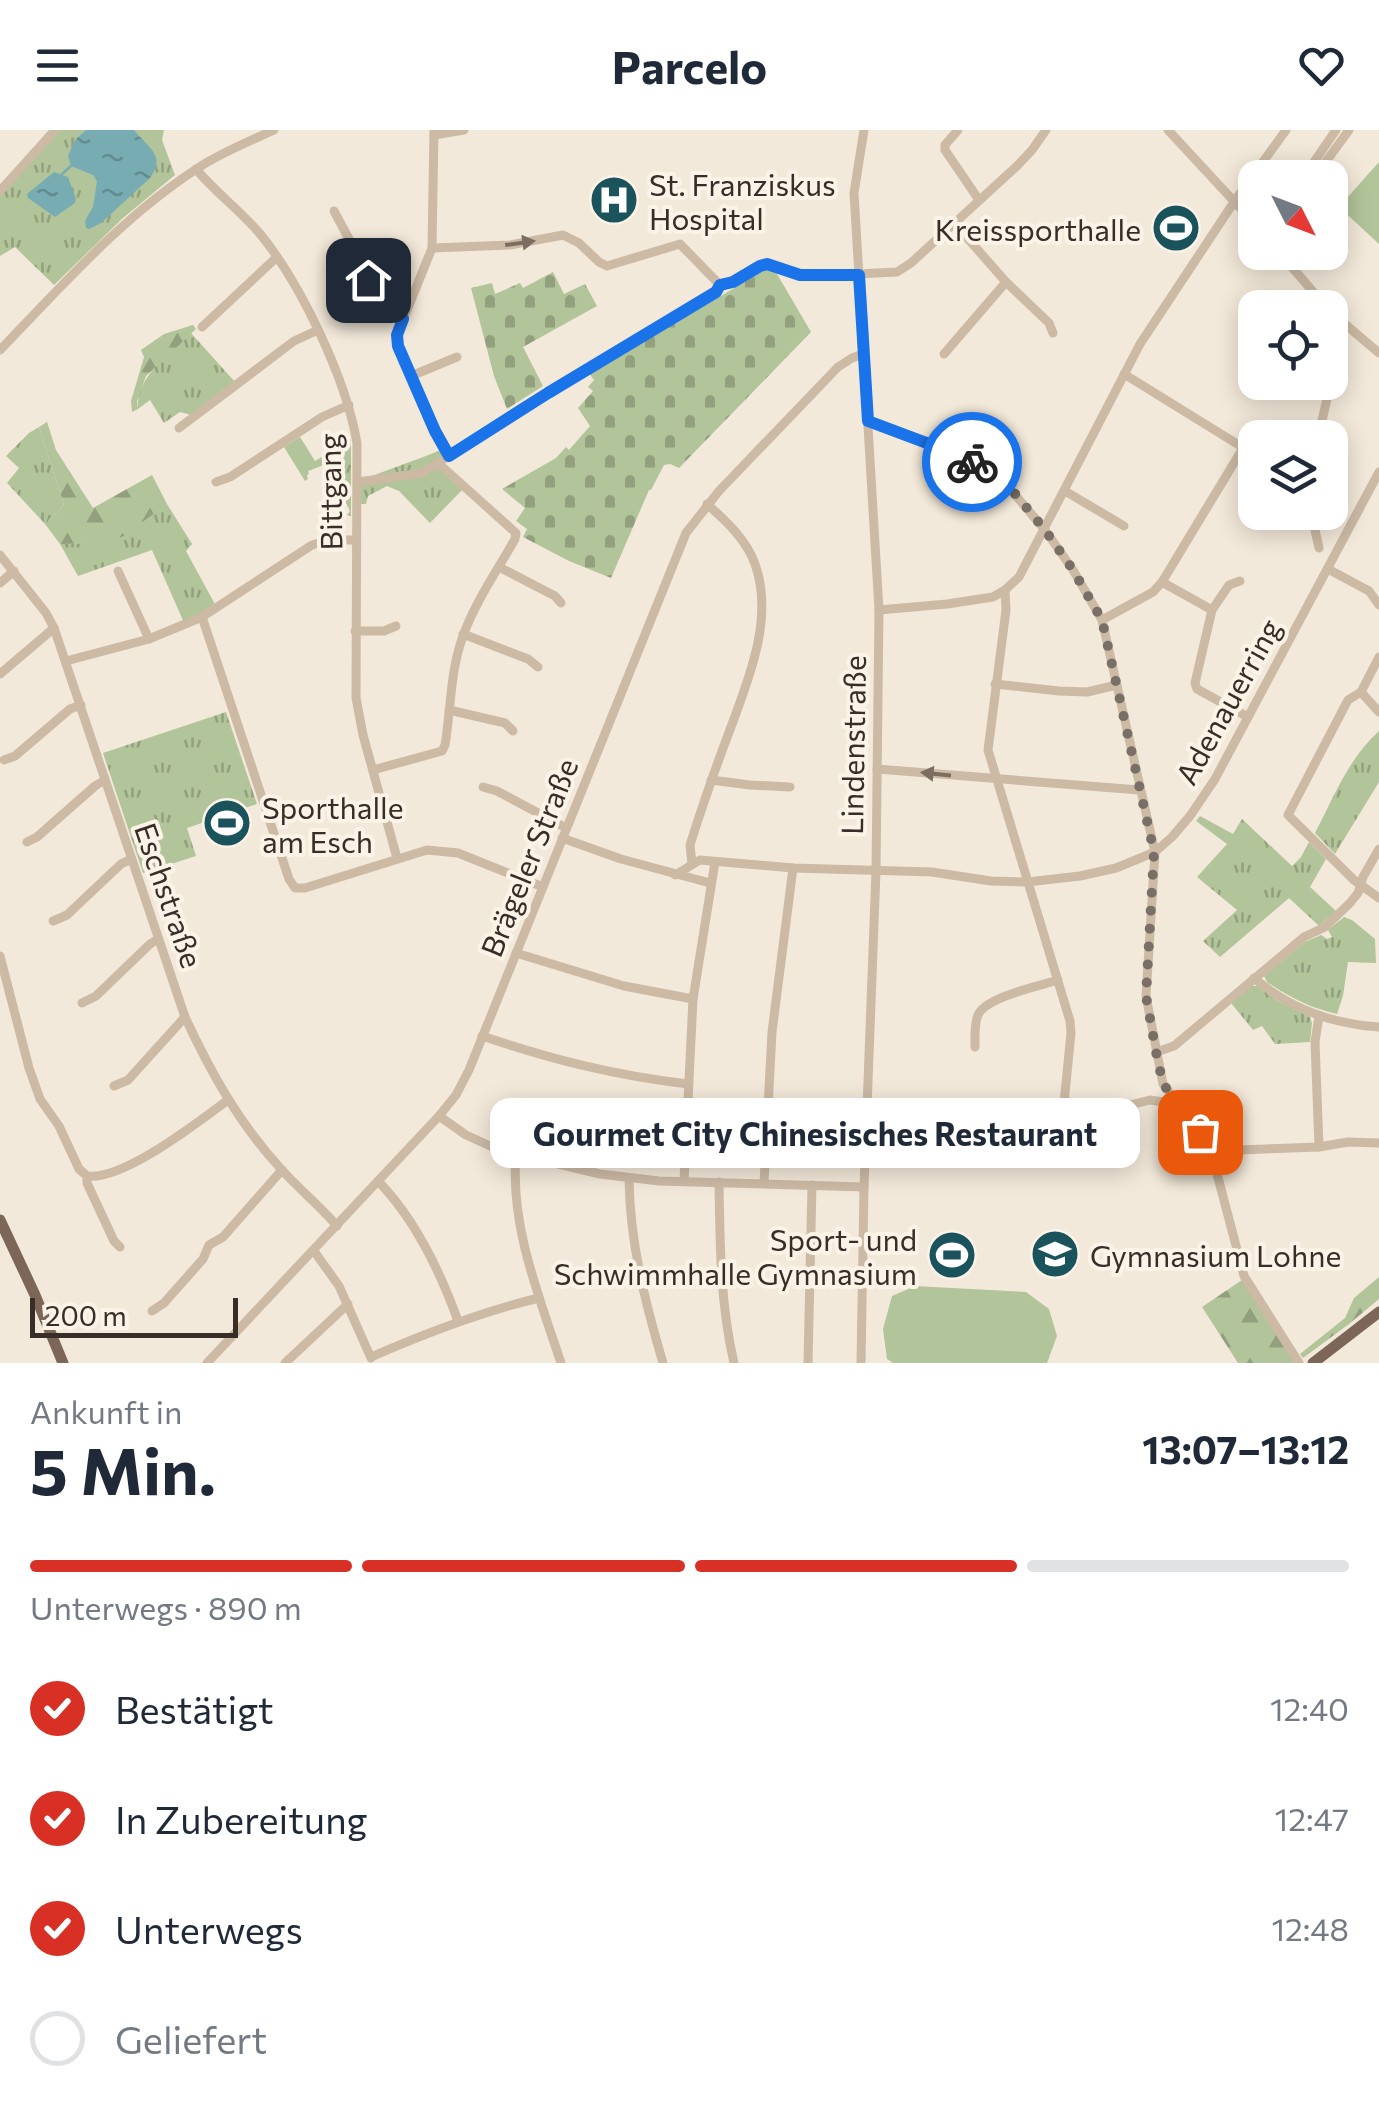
<!DOCTYPE html>
<html lang="de">
<meta charset="utf-8">
<style>
:root{--surface:#fff;--page:#f2f2f3;--text:#1f2937;--muted:#747a83;--line:#e0e1e3;--accent:#d93025}
body{margin:0;font-family:Commissioner,sans-serif;background:var(--page);color:var(--text);height:100vh;display:flex;flex-direction:column;font-size:38px;white-space:nowrap}
*{box-sizing:border-box;margin:0}
p{font-size:32px;color:var(--muted)}
.icon{flex:none;width:55px;height:55px;fill:none;stroke:currentColor;stroke-width:2;stroke-linecap:round;stroke-linejoin:round}
.map{position:relative;height:1233px;overflow:hidden}
.panel{display:flex;flex-direction:column;background:var(--surface);flex:1}
.panel>*{flex:none}
.needle{width:65px;rotate:132deg}
.controls{position:absolute;left:1238px;top:30px;display:grid;gap:20px}
.controls a{display:grid;place-items:center;width:110px;height:110px;border-radius:20px;background:var(--surface);box-shadow:0 5px 25px #0003;font-size:50px}
.scale{position:absolute;left:30px;bottom:25px;width:208px;box-sizing:border-box;padding-left:10px;border:5px solid #382e27;border-top:0;font-size:28px;line-height:35px;white-space:nowrap;color:#382e27;-webkit-text-stroke:8px #fbf3e7;paint-order:stroke}
.pin{position:absolute;display:grid;place-items:center;width:85px;height:85px;color:#fff;margin:-42px;border-radius:20px;box-shadow:0 5px 15px #0006}
.courier{position:absolute;display:grid;place-items:center;width:100px;height:100px;margin:-50px;border:8px solid #1a73e8;border-radius:50%;background:#fff;color:#222;box-shadow:0 2px 12px #0007}
.bubble{position:absolute;height:70px;border-radius:20px;background:var(--surface);box-shadow:0 5px 25px #0003;font-size:32px;font-weight:700;line-height:70px;text-align:center}
.headline em{font-style:normal;font-weight:700}
.headline div{display:flex;flex-direction:column-reverse}
.headline{display:flex;align-items:center;justify-content:space-between;height:170px;padding:0 30px}
h1{font-size:65px;font-weight:700;line-height:75px}
.bar{display:grid;grid-template-columns:repeat(4,1fr);gap:15px 10px;align-content:center;height:120px;padding:0 30px}
.bar i{height:12px;border-radius:8px;background:var(--line)}
.bar .current{background:var(--accent)}
.bar p{grid-column:span 4}
ol{padding:0 30px;list-style:none}
li{display:flex;align-items:center;gap:30px;height:110px}
li p{margin-inline-start:auto}
li .icon{padding:10px;border-radius:50%;background:var(--accent);color:#fff;stroke-width:4}
li:last-child{color:var(--muted)}
li i{width:55px;height:55px;border:5px solid var(--line);border-radius:50%}
header{display:flex;justify-content:space-between;align-items:center;height:130px;padding:0 30px;background:var(--surface);font-size:45px;font-weight:700}
.map>svg:first-child{display:block}
</style>
<header><svg class="icon" aria-label="menu" viewBox="0 0 24 24"><path d="M4 6h16M4 12h16M4 18h16"/></svg>Parcelo<svg class="icon" aria-label="heart" viewBox="0 0 24 24"><path d="M12 20l-8-8c-3-5 5-10 8-4 3-6 11-1 8 4z"/></svg></header>
<div class="map">
<svg width="1379" height="1233" viewBox="0 0 1379 1233">
<defs>
<pattern id="grass-tufts" width="24" height="20" patternUnits="userSpaceOnUse" patternTransform="scale(2.5)"><rect width="24" height="20" fill="#b2c499"/><path d="M3 7l-1-3M5 7V3M7 7l1-3M15 17l-1-3M17 17v-4M19 17l1-3" fill="none" stroke="#92a07d"/></pattern>
<pattern id="forest-firs" width="22" height="20" patternUnits="userSpaceOnUse" patternTransform="scale(2.5)"><rect width="22" height="20" fill="#b2c499"/><path d="M5 1l3.5 6h-7zM16 11l3.5 6h-7z" fill="#92a07d"/></pattern>
<pattern id="cemetery-stones" width="16" height="16" patternUnits="userSpaceOnUse" patternTransform="scale(2.5)"><rect width="16" height="16" fill="#b2c499"/><path d="M2 7V4a2 2 0 0 1 4 0v3zM10 15v-3a2 2 0 0 1 4 0v3z" fill="#92a07d"/></pattern>
<pattern id="water-ripples" width="26" height="14" patternUnits="userSpaceOnUse" patternTransform="scale(2.5)"><rect width="26" height="14" fill="#77acb2"/><path d="M2 4q2-2 4 0t4 0M15 11q2-2 4 0t4 0" fill="none" stroke="#638c91"/></pattern>
</defs>
<rect width="100%" height="100%" fill="#f3e9da"/>
<g fill="url(#grass-tufts)">
<path d="M59,0H164L162,10L175,45L123,88L54,155L15,117L0,126V62Z"/>
<path d="M191,203L235,252L192,285L180,282L164,293L150,270L138,279C135,247 170,224 191,203Z"/>
<path d="M39,297L64,375L45,394L7,353L19,338L6,326L29,303Z"/>
<path d="M300,307L315,331L351,309V386L347,385L350,381L338,357L345,353L340,342L343,339L340,333L336,334L334,330H329L324,335L308,341L309,344L307,345L308,349L305,351L284,317Z"/>
<path d="M445,318L449,326L439,333L464,358L430,393L399,361L387,356L368,366L366,374H358V352C387,339 416,331 445,318Z"/>
<path d="M167,374L192,414L186,421L217,478L185,495L152,420L78,446L60,414L110,412Z"/>
<path d="M226,582L257,674L187,698L196,726L143,743L103,623Z"/>
<path d="M1379,601V652L1335,724L1315,703C1334,667 1348,629 1379,601Z"/>
<path d="M1200,686L1233,704L1242,689L1292,736L1301,727L1309,712L1326,729L1310,757L1336,781L1319,796L1289,768L1220,827L1203,811L1237,780L1197,747L1227,714L1196,691Z"/>
<path d="M1344,787L1352,790L1375,809L1376,833L1348,832L1343,866L1337,884C1310,878 1289,867 1267,852L1264,846L1305,812L1321,805L1327,809L1332,807L1328,800Z"/>
<path d="M1251,856H1257L1278,871L1310,887L1312,893L1310,912L1275,914L1262,896L1253,900L1231,873Z"/>
</g>
<g fill="url(#forest-firs)">
<path d="M193,195L196,199L146,246L137,271L138,279L132,282L131,271L144,227L141,220L164,204Z"/>
<path d="M47,292L56,320L93,378L152,345L167,374L141,393L142,397L109,413L60,414L45,394L64,375L39,297Z"/>
<path d="M1379,1147V1169L1349,1194L1303,1228L1300,1224L1345,1188L1354,1168Z"/>
<path d="M1242,1150L1296,1233H1238L1202,1177Z"/>
</g>
<g fill="url(#cemetery-stones)">
<path d="M767,139L777,144L811,202L679,338L670,334L664,335L651,360H649L611,448L569,431L523,407L527,399L516,391L525,378L502,359L556,328L566,317L569,320L590,296L578,278L593,261L588,257L594,250L589,243Z"/>
<path d="M553,142L564,164L585,154L597,176L523,217L543,256L507,279L494,246L471,158L492,153L495,164L520,153L523,158Z"/>
</g>
<g fill="#b2c499">
<path d="M1379,32V114L1339,77Z"/>
<path d="M915,1156L1026,1162L1049,1179L1057,1206L1047,1233H893L887,1229L883,1199L892,1166Z"/>
</g>
<g fill="url(#water-ripples)">
<path d="M86,0H134C147,17 168,26 149,49L101,93L89,99L86,98L85,91L93,77L97,51L93,45L71,36L68,26L75,10Z"/>
<path d="M54,42L68,47L76,69L75,73L55,87L28,68L27,64Z"/>
</g>
<g fill="none" stroke-linecap="round" stroke-linejoin="round">
<path stroke="#77acb2" stroke-width="2.5" d="M62,44L71,36"/>
<g stroke="#ccbaa5" stroke-width="9">
<path d="M434,0L432,118L397,205L398,217L435,301L449,326"/>
<path d="M958,0L945,15V20L979,70"/>
<path d="M1168,0L1255,94"/>
<path d="M1336,0L1314,32L1313,37L1319,41L1349,0"/>
<path d="M434,5L464,0"/>
<path d="M196,39C216,63 241,81 261,105C302,156 346,249 357,313L356,568L363,605L397,728"/>
<path d="M0,61L55,0"/>
<path d="M334,81L356,122L380,178L403,189"/>
<path d="M955,94L1006,152L1049,193L1053,203"/>
<path d="M432,118L510,115L563,105L579,113L599,132L607,136L680,114L720,155"/>
<path d="M1279,122L1327,178"/>
<path d="M1332,183L1379,223"/>
<path d="M202,197L277,127"/>
<path d="M0,220C62,156 122,87 198,38C222,22 248,12 274,0"/>
<path d="M944,224L1006,152"/>
<path d="M1124,244L1255,325"/>
<path d="M411,246L457,227"/>
<path d="M868,291L957,324L987,340L1011,360L1045,400L1073,440L1102,490L1155,722L1146,866L1163,954L1200,1002L1211,1021L1244,1146L1299,1233"/>
<path d="M179,298L294,211L318,200"/>
<path d="M1318,308L1332,247L1333,184"/>
<path d="M216,352L230,347L322,287L349,275"/>
<path d="M358,352L422,343L532,273L715,162L720,155L733,152L760,136L767,135L799,145L816,146L897,142L911,133L1018,35L1032,20L1046,0"/>
<path d="M1065,361L1124,396"/>
<path d="M1311,382L1319,418"/>
<path d="M0,425L46,483L54,498L185,887C211,943 240,995 282,1040C299,1059 320,1076 337,1096"/>
<path d="M499,437L555,466L561,473"/>
<path d="M1328,439L1369,461L1379,475"/>
<path d="M118,441L149,509"/>
<path d="M1162,452L1212,480L1195,553L1197,559L1248,587"/>
<path d="M0,453L14,441"/>
<path d="M1005,460L1006,480L988,620L1070,891L1071,903L1062,993"/>
<path d="M879,480L947,474L993,467L1005,460L1019,447L1140,214L1234,72L1286,0"/>
<path d="M1212,480L1229,455L1240,451"/>
<path d="M202,487L289,749L295,758H305L427,720L458,723L543,757"/>
<path d="M1102,490L1153,462L1162,452L1243,318"/>
<path d="M355,501H384L396,496"/>
<path d="M463,504L528,529L538,537"/>
<path d="M1379,527L1361,562L1348,570L1288,685L1354,750L1379,768"/>
<path d="M66,531L149,509L202,487L312,415L329,410H356"/>
<path d="M0,544L54,498"/>
<path d="M995,554L1059,561L1087,562L1117,555"/>
<path d="M1361,562L1379,582"/>
<path d="M449,580L505,593L513,601"/>
<path d="M4,630L15,626L70,579L81,575"/>
<path d="M877,639L1139,660"/>
<path d="M373,640L442,621L445,615C451,579 450,541 463,506C475,472 497,441 515,409L516,403L438,333"/>
<path d="M711,650L750,655L790,657"/>
<path d="M483,657L497,661L566,698"/>
<path d="M562,708L621,729L710,753"/>
<path d="M27,712L37,707L95,656L105,650"/>
<path d="M692,734L690,715L697,693C707,663 717,634 728,605C747,553 775,490 755,434C746,409 726,391 707,374"/>
<path d="M675,745L700,730L793,738L932,742L991,751L1027,752L1080,746L1116,738L1155,722L1172,707L1190,686L1215,649L1379,342"/>
<path d="M53,791L67,785L121,734L131,729"/>
<path d="M516,823L624,856L693,869"/>
<path d="M0,826L29,938L40,969L59,996L79,1039L87,1046V1053L114,1111L120,1117"/>
<path d="M1254,848C1289,878 1333,894 1379,897"/>
<path d="M82,873L96,866L150,814L158,809"/>
<path d="M482,906C554,930 613,945 688,954"/>
<path d="M975,917C975,907 974,894 978,885C986,867 1039,856 1058,850"/>
<path d="M1156,922L1174,916L1304,807L1325,797L1350,773L1358,763L1363,747L1379,719"/>
<path d="M114,956L128,950L185,887"/>
<path d="M439,986L466,1005L499,1020L600,1044L659,1051L864,1057"/>
<path d="M868,1003L1004,1007L1150,970L1171,973L1179,977"/>
<path d="M1319,1017L1315,912L1319,886"/>
<path d="M1211,1021L1319,1017L1348,1012L1379,1013"/>
<path d="M516,1025C510,1096 539,1166 561,1233"/>
<path d="M87,1046C123,1051 198,992 228,970"/>
<path d="M629,1049C630,1113 645,1172 663,1233"/>
<path d="M378,1051C416,1090 440,1141 458,1191"/>
<path d="M684,1051L693,869L715,732"/>
<path d="M719,1052C720,1113 720,1173 734,1233"/>
<path d="M764,1053L772,902L793,738"/>
<path d="M314,1121L339,1156L371,1228"/>
<path d="M152,1181L164,1173L203,1129L209,1115L223,1107L282,1040"/>
<path d="M371,1227C426,1203 480,1182 539,1168"/>
<path d="M207,1233L439,986L456,965L469,940L686,403L719,361L838,237L852,228L863,224"/>
<path d="M285,1233L348,1174"/>
<path d="M808,1233L812,1055"/>
<path d="M861,1233L864,1057L876,741L879,480L854,63L864,0"/>
</g>
<g stroke="#7b6657" stroke-width="11">
<path d="M0,1090L35,1165L63,1233"/>
<path d="M1313,1233L1379,1182"/>
</g>
</g>
<defs><path id="oneway-solid" d="M-6-.8H1V-3.2L6.5 0L1 3.2V.8H-6Z" transform="scale(2.5)"/></defs>
<g fill="#7b6d60">
<use href="#oneway-solid" transform="translate(520 113) rotate(-8)"/>
<use href="#oneway-solid" transform="translate(936 644) rotate(-174)"/>
</g>
<g fill="none" stroke-linecap="round" stroke-linejoin="round">
<path stroke="#796f66" stroke-width="10" stroke-dasharray="0 18" d="M972,332L987,340L1012,360L1045,400L1073,440L1102,490L1154,722L1146,866L1156,922L1163,954L1200,1002"/>
<path stroke="#1a73e8" stroke-width="12" d="M368,150L380,178L403,189L397,205L398,216L435,301L449,326L548,263L716,162L720,155L733,152L760,136L767,134L800,145H859L868,291L956,324L972,332"/>
</g>
<defs>
<g id="hospital-disc" transform="scale(2.5)"><circle r="9.5" fill="#1a535c" stroke="#fbf3e7"/><path d="M-5-5h3v3.5h4V-5h3V5h-3V1.5h-4V5h-3Z" fill="#fff"/></g>
<g id="stadium-disc" transform="scale(2.5)"><circle r="9.5" fill="#1a535c" stroke="#fbf3e7"/><path d="M0-5a6.5 5 0 1 0 0 10a6.5 5 0 1 0 0-10ZM-3.5-1.8h7v3.6h-7Z" fill="#fff"/></g>
<g id="school-disc" transform="scale(2.5)"><circle r="9.5" fill="#1a535c" stroke="#fbf3e7"/><path d="M0-5L7-2L0 1L-7-2ZM-4 1L0 2.5L4 1V4Q0 6-4 4Z" fill="#fff"/></g>
</defs>
<g fill-rule="evenodd">
<use href="#hospital-disc" x="614" y="70"/>
<use href="#stadium-disc" x="1176" y="98"/>
<use href="#stadium-disc" x="227" y="693"/>
<use href="#school-disc" x="1055" y="1124"/>
<use href="#stadium-disc" x="952" y="1125"/>
</g>
<g text-anchor="middle" dominant-baseline="central" stroke-width="8" stroke-linejoin="round" paint-order="stroke">
<g font-size="30" fill="#382e27" stroke="#fbf3e7" text-anchor="start">
<text x="649" y="53">St. Franziskus<tspan x="649" dy="34">Hospital</tspan></text>
<text x="1141" y="98" text-anchor="end">Kreissporthalle</text>
<text x="262" y="676">Sporthalle<tspan x="262" dy="34">am Esch</tspan></text>
<text x="917" y="1108" text-anchor="end">Sport- und<tspan x="917" dy="34">Schwimmhalle Gymnasium</tspan></text>
<text x="1090" y="1124">Gymnasium Lohne</text>
</g>
<g font-size="30" fill="#382e27" stroke="#fbf3e7">
<text transform="translate(329 362) rotate(-91)">Bittgang</text>
<text transform="translate(1227 571) rotate(-61)">Adenauerring</text>
<text transform="translate(852 615) rotate(-89)">Lindenstraße</text>
<text transform="translate(528 727) rotate(-68)">Brägeler Straße</text>
<text transform="translate(170 765) rotate(71)">Eschstraße</text>
</g>
</g>
</svg>
<div class="controls">
<a><svg class="needle" viewBox="-14 -14 28 28"><path d="M0-13l5 13h-10z" fill="#e53935"/><path d="M0 13l5-13h-10z" fill="#747a83"/></svg></a>
<a><svg class="icon" aria-label="locate" viewBox="0 0 24 24"><circle cx="12" cy="12" r="6"/><path d="M12 2v4M12 18v4M2 12h4M18 12h4"/></svg></a>
<a><svg class="icon" aria-label="layers" viewBox="0 0 24 24"><path d="M12 4l9 5-9 5-9-5zM3 14l9 5 9-5"/></svg></a>
</div>
<div class="scale">200 m</div>
<div class="pin" style="left:1200px;top:1002px;background:#ea580c"><svg class="icon" aria-label="bag" viewBox="0 0 24 24"><path d="M5 8h14l-1 12H6zM9 8a3 3 0 0 1 6 0"/></svg></div>
<div class="pin" style="left:368px;top:150px;background:#1f2937"><svg class="icon" aria-label="home" viewBox="0 0 24 24"><path d="M3 11l9-7 9 7M6 9v11h12V9"/></svg></div>
<div class="courier" style="left:972px;top:332px"><svg class="icon" aria-label="bike" viewBox="0 0 24 24"><circle cx="6" cy="16" r="4"/><circle cx="18" cy="16" r="4"/><path d="M6 16l4-8h5l3 8M10 8l3 8H6M13 5h3"/></svg></div>
<div class="bubble" style="left:490px;top:968px;width:650px">Gourmet City Chinesisches Restaurant</div>
</div>
<section class="panel">
<div class="headline"><div><h1>5 Min.</h1><p>Ankunft in</p></div><em>13:07–13:12</em></div>
<div class="bar"><i class="current"></i><i class="current"></i><i class="current"></i><i></i><p>Unterwegs · 890 m</p></div>
<ol>
<li><svg class="icon" aria-label="check" viewBox="0 0 24 24"><path d="M5 12l5 5 9-10"/></svg>Bestätigt<p>12:40</p></li>
<li><svg class="icon" aria-label="check" viewBox="0 0 24 24"><path d="M5 12l5 5 9-10"/></svg>In Zubereitung<p>12:47</p></li>
<li><svg class="icon" aria-label="check" viewBox="0 0 24 24"><path d="M5 12l5 5 9-10"/></svg>Unterwegs<p>12:48</p></li>
<li><i></i>Geliefert</li>
</ol>
</section>
